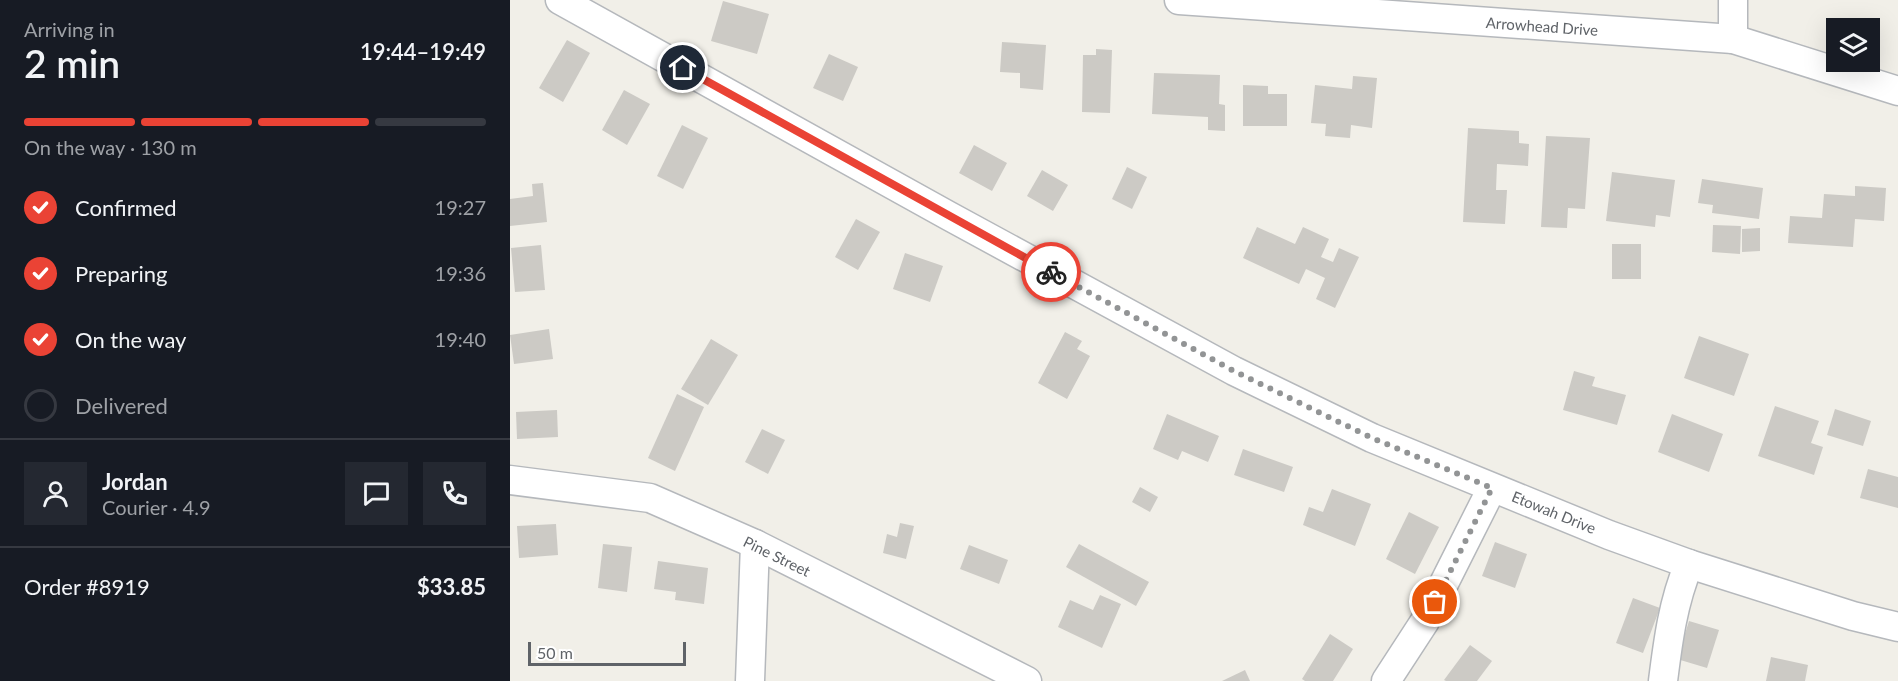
<!DOCTYPE html>
<meta charset="utf-8">
<style>
:root{--surface:#171b24;--page:#242831;--text:#f1f3f6;--muted:#9ea1a6;--line:#363941;--accent:#ea4335}
body{margin:0;font-family:Lato,sans-serif;background:var(--page);color:var(--text);height:100vh;display:flex;flex-direction:column;font-size:22px;white-space:nowrap}
*{box-sizing:border-box;margin:0}
p{font-size:20px;color:var(--muted)}
.icon{flex:none;width:33px;height:33px;fill:none;stroke:currentColor;stroke-width:2;stroke-linecap:round;stroke-linejoin:round}
.map{position:relative;flex:1;overflow:hidden}
.sheet{display:flex;flex-direction:column;background:var(--surface);width:510px}
.sheet>*{flex:none}
.buttons{position:absolute;left:1316px;top:18px;display:grid;gap:12px}
.buttons a{display:grid;place-items:center;width:54px;height:54px;border-radius:0px;background:var(--surface);box-shadow:0 6px 24px #0002;font-size:30px}
.scale{position:absolute;left:18px;bottom:15px;width:158px;box-sizing:border-box;padding-left:6px;border:3px solid #5f6368;border-top:0;font-size:16px;line-height:21px;white-space:nowrap;color:#5f6368;-webkit-text-stroke:4px #fff;paint-order:stroke}
.pin{position:absolute;display:grid;place-items:center;width:51px;height:51px;color:#fff;margin:-26px;border:3px solid #fff;border-radius:50%;box-shadow:0 2px 6px #0007}
.courier{position:absolute;display:grid;place-items:center;width:60px;height:60px;margin:-30px;border:4px solid #ea4335;border-radius:50%;background:#fff;color:#222;box-shadow:0 2px 8px #0007}
.overview em{font-style:normal;font-weight:600}
.overview div{display:flex;flex-direction:column-reverse}
.overview{display:flex;align-items:center;justify-content:space-between;height:102px;padding:0 24px}
h1{font-size:39px;font-weight:600;line-height:45px}
.bar{display:grid;grid-template-columns:repeat(4,1fr);gap:9px 6px;align-content:center;height:72px;padding:0 24px}
.bar i{height:8px;border-radius:4px;background:var(--line)}
.bar .current{background:var(--accent)}
.bar p{grid-column:span 4}
.line{display:flex;align-items:center;gap:15px;padding:0 24px;border-top:2px solid var(--line)}
.line div{flex:1}
.round{display:grid;place-items:center;flex:none;width:63px;height:63px;border-radius:0px;background:var(--page)}
ol{padding:0 24px;list-style:none}
li{display:flex;align-items:center;gap:18px;height:66px}
li p{margin-inline-start:auto}
li .icon{padding:6px;border-radius:50%;background:var(--accent);color:#fff;stroke-width:4}
li:last-child{color:var(--muted)}
li i{width:33px;height:33px;border:3px solid var(--line);border-radius:50%}
main{display:flex;flex:1;min-height:0}
.map>svg:first-child{display:block}
</style>
<main>
<section class="sheet">
<div class="overview"><div><h1>2 min</h1><p>Arriving in</p></div><em>19:44–19:49</em></div>
<div class="bar"><i class="current"></i><i class="current"></i><i class="current"></i><i></i><p>On the way · 130 m</p></div>
<ol>
<li><svg class="icon" aria-label="check" viewBox="0 0 24 24"><path d="M5 12l5 5 9-10"/></svg>Confirmed<p>19:27</p></li>
<li><svg class="icon" aria-label="check" viewBox="0 0 24 24"><path d="M5 12l5 5 9-10"/></svg>Preparing<p>19:36</p></li>
<li><svg class="icon" aria-label="check" viewBox="0 0 24 24"><path d="M5 12l5 5 9-10"/></svg>On the way<p>19:40</p></li>
<li><i></i>Delivered</li>
</ol>
<div class="line" style="height:108px"><a class="round"><svg class="icon" aria-label="person" viewBox="0 0 24 24"><circle cx="12" cy="8" r="4"/><path d="M4 21q1-7 8-7t8 7"/></svg></a><div><b>Jordan</b><p>Courier · 4.9</p></div><a class="round"><svg class="icon" aria-label="chat" viewBox="0 0 24 24"><path d="M4 5h16v11H9l-5 4z"/></svg></a><a class="round"><svg class="icon" aria-label="phone" viewBox="0 0 24 24"><path d="M5 4h4l2 5-3 2q2 4 5 5l2-3 5 2v4C11 20 4 13 5 4z"/></svg></a></div>
<div class="line" style="height:78px"><div>Order #8919</div><b>$33.85</b></div>
</section>
<div class="map">
<svg width="1388" height="681" viewBox="0 0 1388 681">
<rect width="100%" height="100%" fill="#f1efe8"/>
<g fill="#cccac5">
<path d="M213,1L259,14L247,54L201,41Z"/>
<path d="M57,40L80,53L53,102L29,88Z"/>
<path d="M492,42L536,45L533,90L510,88V73L490,72Z"/>
<path d="M586,49L602,50L600,113L572,112L573,55H586Z"/>
<path d="M319,54L348,67L333,101L303,88Z"/>
<path d="M644,73L710,75L709,104L715,105V131L698,130V117L642,114Z"/>
<path d="M843,76L867,78L862,128L841,125L840,138L815,136L816,124L801,123L805,85L842,89Z"/>
<path d="M733,85L758,86V94H777V126H733Z"/>
<path d="M114,90L140,104L117,145L92,130Z"/>
<path d="M172,125L198,138L173,189L147,176Z"/>
<path d="M958,128L1009,131V143L1019,144L1018,166L987,164L986,190H997L995,224L953,222Z"/>
<path d="M1036,136L1080,138L1075,209L1058,208L1057,228L1031,227Z"/>
<path d="M464,145L497,163L482,191L449,173Z"/>
<path d="M617,167L637,177L622,209L602,199Z"/>
<path d="M532,170L558,185L543,211L517,196Z"/>
<path d="M1102,172L1165,180L1160,217L1146,215L1145,227L1096,221Z"/>
<path d="M1192,179L1253,188L1249,219L1202,213L1203,205L1188,203Z"/>
<path d="M33,183L37,222L0,226V199L23,196L22,184Z"/>
<path d="M1345,186L1376,188L1374,221L1345,219L1343,247L1278,243L1280,216L1312,218L1314,194L1345,196Z"/>
<path d="M346,219L370,232L348,270L325,257Z"/>
<path d="M1203,225L1231,226L1230,254L1202,252Z"/>
<path d="M747,227L785,244L793,227L819,239L811,257L823,262L829,248L849,257L825,308L806,299L815,278L796,269L789,284L733,258Z"/>
<path d="M1250,228V251L1232,252V229Z"/>
<rect x="1102" y="244" width="29" height="35"/>
<path d="M31,245L35,290L5,292L1,248Z"/>
<path d="M395,253L433,266L420,302L383,289Z"/>
<path d="M39,329L43,359L4,364L0,335Z"/>
<path d="M555,332L572,341L567,349L580,356L557,399L528,383Z"/>
<path d="M1189,336L1239,354L1224,396L1174,378Z"/>
<path d="M201,339L228,355L198,405L171,389Z"/>
<path d="M1064,371L1085,377L1082,386L1116,395L1107,425L1053,410Z"/>
<path d="M167,394L194,407L165,471L138,458Z"/>
<path d="M1265,406L1309,421L1301,443L1313,447L1304,475L1248,456Z"/>
<path d="M1325,409L1361,421L1353,446L1317,435Z"/>
<path d="M47,410L48,437L7,439L6,412Z"/>
<path d="M657,414L709,436L698,462L672,451L668,460L643,449Z"/>
<path d="M1162,414L1213,434L1199,472L1148,452Z"/>
<path d="M252,429L275,440L258,474L235,462Z"/>
<path d="M733,449L783,467L774,492L724,475Z"/>
<path d="M1358,469L1388,477V508L1350,498Z"/>
<path d="M630,487L648,497L640,512L622,502Z"/>
<path d="M822,489L861,504L845,546L793,525L799,507L813,512Z"/>
<path d="M899,512L929,527L905,574L876,559Z"/>
<path d="M390,523L404,526L396,559L373,553L377,534L387,537Z"/>
<path d="M46,524L48,555L9,558L7,526Z"/>
<path d="M985,542L1017,554L1005,588L972,576Z"/>
<path d="M93,544L122,547L117,592L88,588Z"/>
<path d="M569,544L639,582L626,606L556,567Z"/>
<path d="M459,545L498,560L489,584L450,569Z"/>
<path d="M148,561L198,568L194,604L165,600L166,592L144,589Z"/>
<path d="M590,595L611,604L592,648L548,627L560,600L583,610Z"/>
<path d="M1123,598L1150,608L1133,653L1106,643Z"/>
<path d="M1179,621L1209,630L1197,668L1167,659Z"/>
<path d="M820,634L843,649L823,681H795L792,679Z"/>
<path d="M960,645L982,661L967,681H936L934,680Z"/>
<path d="M1261,657L1298,665L1295,681H1256Z"/>
<path d="M735,670L740,681H712Z"/>
</g>
<g fill="none" stroke-linecap="round" stroke-linejoin="round">
<g stroke="#b5b8bc" stroke-width="31">
<g id="minor">
<path d="M50,0L439,216L724,371L862,438L1099,535L1179,564L1343,616L1388,627"/>
<path d="M669,0L1223,39L1388,91"/>
<path d="M1223,39V0"/>
<path d="M0,480L140,498L245,544L517,681"/>
<path d="M240,681L245,544"/>
<path d="M876,681L915,621L982,488"/>
<path d="M1153,681C1158,641 1163,602 1179,564"/>
</g>
</g>
<use href="#minor" stroke="#fff" stroke-width="28"/>
</g>
<g fill="none" stroke-linecap="round" stroke-linejoin="round">
<path stroke="#929495" stroke-width="6" stroke-dasharray="0 10.8" d="M541,272L724,371L862,438L982,488L925,602"/>
<path stroke="#ea4335" stroke-width="8" d="M173,68L541,272"/>
</g>
<g text-anchor="middle" dominant-baseline="central" stroke-width="5" stroke-linejoin="round" paint-order="stroke">
<g font-size="15" fill="#5f6368" stroke="#fff">
<text transform="translate(1032 26) rotate(4)">Arrowhead Drive</text>
<text transform="translate(1044 512) rotate(22)">Etowah Drive</text>
<text transform="translate(267 556) rotate(26)">Pine Street</text>
</g>
</g>
</svg>
<div class="buttons">
<a><svg class="icon" aria-label="layers" viewBox="0 0 24 24"><path d="M12 4l9 5-9 5-9-5zM3 14l9 5 9-5"/></svg></a>
</div>
<div class="scale">50 m</div>
<div class="pin" style="left:925px;top:602px;background:#ea580c"><svg class="icon" aria-label="bag" viewBox="0 0 24 24"><path d="M5 8h14l-1 12H6zM9 8a3 3 0 0 1 6 0"/></svg></div>
<div class="pin" style="left:173px;top:68px;background:#1f2937"><svg class="icon" aria-label="home" viewBox="0 0 24 24"><path d="M3 11l9-7 9 7M6 9v11h12V9"/></svg></div>
<div class="courier" style="left:541px;top:272px"><svg class="icon" aria-label="bike" viewBox="0 0 24 24"><circle cx="6" cy="16" r="4"/><circle cx="18" cy="16" r="4"/><path d="M6 16l4-8h5l3 8M10 8l3 8H6M13 5h3"/></svg></div>
</div>
</main>
